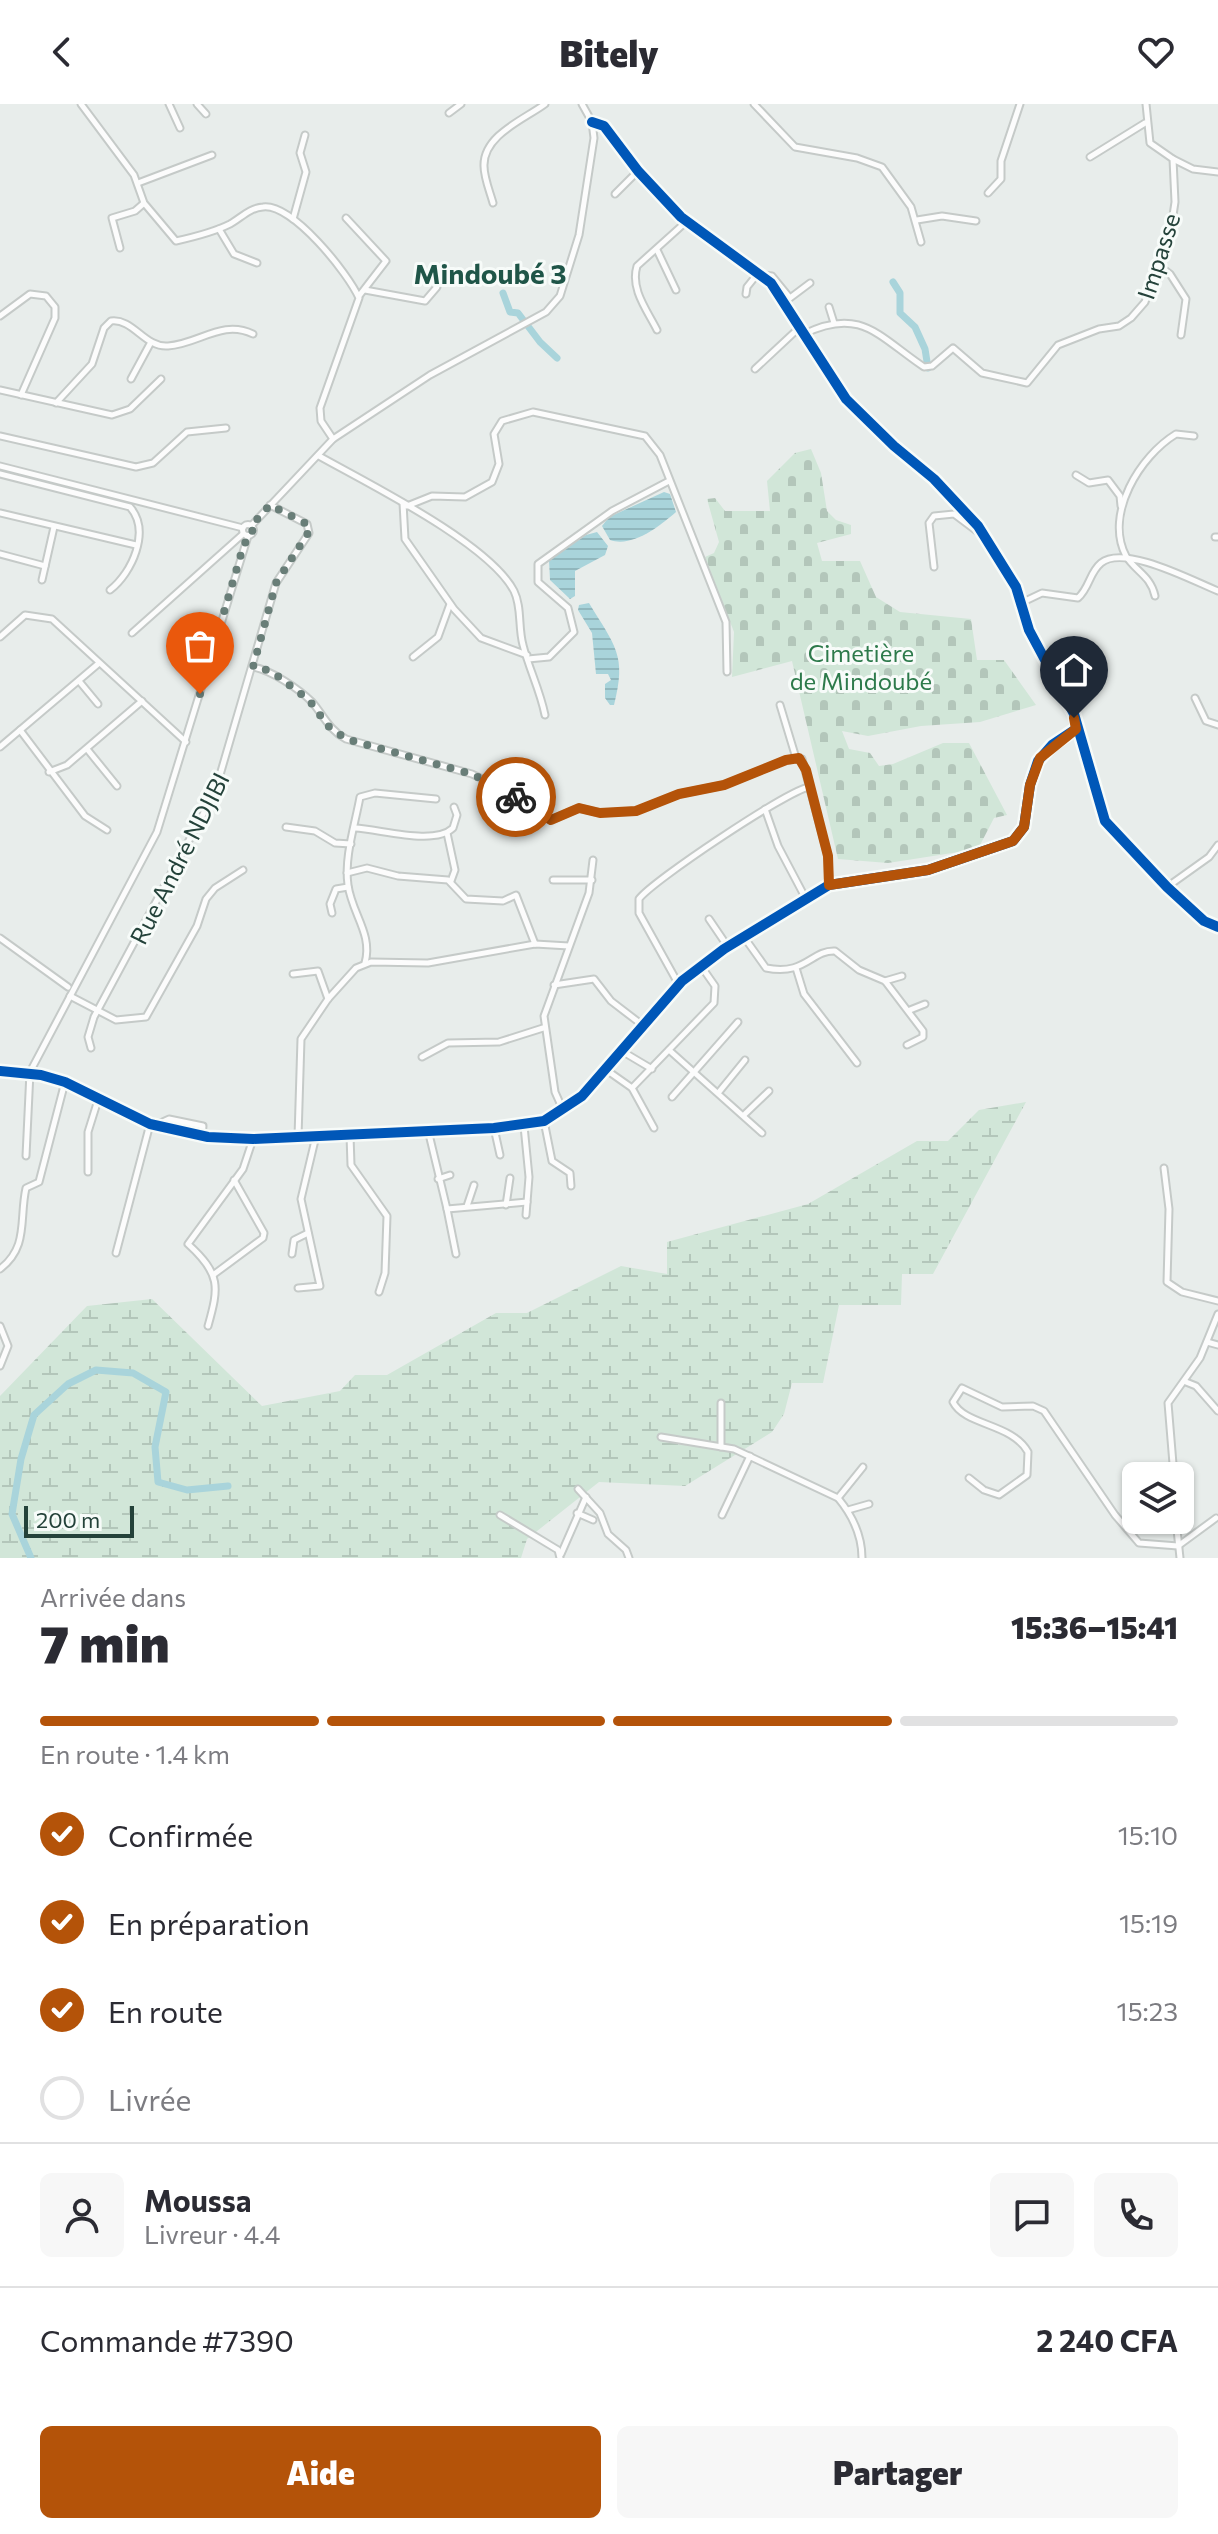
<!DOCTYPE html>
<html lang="fr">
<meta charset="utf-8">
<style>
:root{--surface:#fff;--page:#f7f7f7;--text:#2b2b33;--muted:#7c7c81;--line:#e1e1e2;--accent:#b45309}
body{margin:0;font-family:Commissioner,sans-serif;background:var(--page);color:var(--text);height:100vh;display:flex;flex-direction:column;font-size:30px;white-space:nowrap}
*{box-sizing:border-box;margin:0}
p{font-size:26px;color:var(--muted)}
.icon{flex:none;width:44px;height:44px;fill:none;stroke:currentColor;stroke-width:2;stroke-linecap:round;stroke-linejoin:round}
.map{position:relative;height:1454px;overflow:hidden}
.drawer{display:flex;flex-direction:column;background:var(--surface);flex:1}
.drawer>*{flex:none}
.fabs{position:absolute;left:1122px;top:1358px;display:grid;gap:16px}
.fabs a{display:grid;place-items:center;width:72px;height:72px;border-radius:12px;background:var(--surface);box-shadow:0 2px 6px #0004;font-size:40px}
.scale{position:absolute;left:24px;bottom:20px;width:110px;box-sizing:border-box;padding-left:8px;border:4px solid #24423a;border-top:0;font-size:22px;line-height:28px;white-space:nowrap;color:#24423a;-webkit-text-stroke:6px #f7fbf9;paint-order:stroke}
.pin{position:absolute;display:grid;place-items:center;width:68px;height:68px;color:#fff;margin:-82px -34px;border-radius:50% 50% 50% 0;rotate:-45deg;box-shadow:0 0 8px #0007}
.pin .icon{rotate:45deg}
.courier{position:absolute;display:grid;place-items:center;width:80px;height:80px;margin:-40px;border:6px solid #b45309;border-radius:50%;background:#fff;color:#222;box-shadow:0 2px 10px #0007}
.head em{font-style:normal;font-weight:800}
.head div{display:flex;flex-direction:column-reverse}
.head{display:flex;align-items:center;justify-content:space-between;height:136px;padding:0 40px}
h1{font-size:52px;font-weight:800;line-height:60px}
.bar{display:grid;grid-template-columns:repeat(4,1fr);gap:12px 8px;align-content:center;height:96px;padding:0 40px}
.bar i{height:10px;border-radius:6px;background:var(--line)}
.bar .current{background:var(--accent)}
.bar p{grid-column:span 4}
.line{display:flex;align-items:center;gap:20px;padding:0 40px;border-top:2px solid var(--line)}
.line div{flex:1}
.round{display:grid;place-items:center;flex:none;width:84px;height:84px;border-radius:12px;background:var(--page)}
ol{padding:0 40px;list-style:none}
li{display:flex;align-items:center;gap:24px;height:88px}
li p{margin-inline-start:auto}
li .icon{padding:8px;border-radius:50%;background:var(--accent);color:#fff;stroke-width:4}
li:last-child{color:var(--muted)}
li i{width:44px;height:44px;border:4px solid var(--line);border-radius:50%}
.cta{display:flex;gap:16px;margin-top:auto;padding:16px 40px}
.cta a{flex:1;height:92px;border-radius:12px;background:var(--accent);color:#fff;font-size:32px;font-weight:800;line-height:92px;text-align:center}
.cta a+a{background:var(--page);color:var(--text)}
header{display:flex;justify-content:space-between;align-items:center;height:104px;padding:0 40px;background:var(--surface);font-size:36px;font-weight:800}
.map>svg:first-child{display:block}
</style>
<header><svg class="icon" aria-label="back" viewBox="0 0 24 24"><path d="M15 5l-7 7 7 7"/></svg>Bitely<svg class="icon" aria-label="heart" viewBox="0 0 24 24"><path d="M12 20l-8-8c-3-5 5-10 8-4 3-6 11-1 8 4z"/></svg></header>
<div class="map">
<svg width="1218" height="1454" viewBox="0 0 1218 1454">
<defs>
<pattern id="wetland-marsh" width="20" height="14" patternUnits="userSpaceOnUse" patternTransform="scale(2)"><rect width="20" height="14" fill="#d1e6d8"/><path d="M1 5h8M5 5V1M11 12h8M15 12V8" fill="none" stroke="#b3c6ba"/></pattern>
<pattern id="cemetery-stones" width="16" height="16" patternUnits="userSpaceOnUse" patternTransform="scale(2)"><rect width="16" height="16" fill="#d1e6d8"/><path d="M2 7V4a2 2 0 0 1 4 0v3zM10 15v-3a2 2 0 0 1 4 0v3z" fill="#b3c6ba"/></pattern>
<pattern id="water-rules" width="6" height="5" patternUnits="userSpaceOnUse" patternTransform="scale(2)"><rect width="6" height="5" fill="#a9d4db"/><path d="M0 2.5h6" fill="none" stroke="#91b7bd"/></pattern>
</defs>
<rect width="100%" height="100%" fill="#e8edeb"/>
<path fill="url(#wetland-marsh)" d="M1026,998L933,1170H902L901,1201H839L823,1279H792L784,1310L772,1328L685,1382L599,1378L527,1435L521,1454H0V1292L87,1202L152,1195L262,1302L340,1287L355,1271H387L496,1209H527L621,1162L667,1170V1138L808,1100L917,1037H948L979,1006Z"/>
<path fill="url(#cemetery-stones)" d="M811,345L821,369L827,407L836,416L851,421V430L817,439L822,457H860L876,493L900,508L971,515L977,556H1004L1036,601L980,618L921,622L868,632L842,627L849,645L870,649L879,662L893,660L943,639H969L1007,711L994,714L978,745L888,759L838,755L792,557L732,573L734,528L705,453L714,449L719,438L707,395L715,394L725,407H770L767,377L795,349Z"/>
<g fill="url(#water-rules)">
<path d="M664,388L670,390L676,408C661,421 633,444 610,436L602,422L609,413Z"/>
<path d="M597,428L608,442L605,451L575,467V492L570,495L550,476L549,456L586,431Z"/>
<path d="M589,499C615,542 627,551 614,601H610L605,594V580L611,576L608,570H596L592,529L578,506L579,501Z"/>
</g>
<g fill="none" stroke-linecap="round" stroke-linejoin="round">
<g stroke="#a9d4db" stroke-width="7">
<path d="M893,178L900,189V209L915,223L925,245L928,264"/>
<path d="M503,189L510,208L518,209L540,238L557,254"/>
<path d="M31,1454L12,1410L21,1355L34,1311L68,1280L96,1266L133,1269L166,1288L155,1343L158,1378L187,1386L228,1382"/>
</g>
<g stroke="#c5cac8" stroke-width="9">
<g id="minor">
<path d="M81,0L134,71L144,99L176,137C194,133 214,128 230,120C241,114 249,104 263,103C292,99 348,169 359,194L320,304L321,317L333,335"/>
<path d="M169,0L180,24"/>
<path d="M197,0L206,10"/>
<path d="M754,0L795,43L857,54L882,63L911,103L921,138"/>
<path d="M449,9L461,0"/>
<path d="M592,18L604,22L638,67L681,113L771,179L846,295L894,342L934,375L978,422L1016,483L1029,526L1074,610L1105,717L1167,783L1204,817L1218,823"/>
<path d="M1090,53L1145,19"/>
<path d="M1173,55L1193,65L1218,68"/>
<path d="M138,79L212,51"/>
<path d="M988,89L1001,75V57L1020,0"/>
<path d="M615,90L638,67"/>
<path d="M493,99C490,88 484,74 484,62C483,31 525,15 545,0"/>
<path d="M346,114L386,157L359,192"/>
<path d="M293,115L306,68L300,49L305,31"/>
<path d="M917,116L942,112L976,117"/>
<path d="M219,125L234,150L257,159"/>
<path d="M120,144L112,114L135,107L143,100"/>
<path d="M657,146L676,186"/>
<path d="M1157,160L1170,170L1186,195L1181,231"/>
<path d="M763,171L772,172L790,194L810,179"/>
<path d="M365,186L425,197L437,183"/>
<path d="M746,190L747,183L759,168"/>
<path d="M829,203L834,219"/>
<path d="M0,212L30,190L46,192L55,203V214L21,291"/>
<path d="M657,226C647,206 630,185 637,162L687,117"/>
<path d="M804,230C861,202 879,233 924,263L932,262L953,244L982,269L1027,279L1058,241L1099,225L1119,222L1131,214L1145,198L1172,118L1175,98L1173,55L1150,39L1146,0"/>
<path d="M755,265L800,223"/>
<path d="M131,275L151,238"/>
<path d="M0,286L112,311L130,305L161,275"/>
<path d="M56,299L92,260L104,224L111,217C133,214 145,244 168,242C199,240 222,215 253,230"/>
<path d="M0,332L136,363L153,359L187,328L226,324"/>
<path d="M319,352C367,379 489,439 514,487C522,503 518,523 523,541C529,565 540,586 545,611"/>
<path d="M0,362L243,424"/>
<path d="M0,370L130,403C151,427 132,469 110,486"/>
<path d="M1076,371L1089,379L1108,376L1120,392L1121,402"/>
<path d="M403,399L405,435L454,505L481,534L527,551"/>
<path d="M407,402L432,392L465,393L492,378L499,360L494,330L502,317L533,308L645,332L660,351L726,518L727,568"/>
<path d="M0,409L136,441"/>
<circle cx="248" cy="426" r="5.5"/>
<path d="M251,422L333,335L430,271L546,208L560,192L579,131L594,34L592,18L582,0"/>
<path d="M1215,433H1218"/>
<path d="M0,450L45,462"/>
<path d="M934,463L929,419L934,412L954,410L982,431"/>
<path d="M42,476L54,423"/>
<path d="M1155,492C1151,472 1135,467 1126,452C1104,410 1140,352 1176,330L1194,332"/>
<path d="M1021,499L1042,489L1078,494C1090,483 1089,469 1101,459C1124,440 1193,477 1218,487"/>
<path d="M132,529L243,430"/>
<path d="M0,533L25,511L52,515L186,638"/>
<path d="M413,553L438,533L450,500"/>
<path d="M528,555L549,553L574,528L568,504L538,478V460L612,407L669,377"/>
<path d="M253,563C271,566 299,585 312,598C324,612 329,626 346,635L472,670L505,686L551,716L579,704L600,709L636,707L679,690L724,681L786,656L802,655L828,752L829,781"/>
<path d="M79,577L98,600"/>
<path d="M1195,594L1206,617L1218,621"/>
<path d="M780,601L796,654"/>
<path d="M20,626L85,712L107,726"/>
<path d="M0,643L98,560"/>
<path d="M87,645L117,682"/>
<path d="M49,668L67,661L142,597"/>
<path d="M765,705L778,742L807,797"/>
<path d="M286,723L315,727L335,739L351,740"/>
<path d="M355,724C380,725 434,742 453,724L457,711L454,703"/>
<path d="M447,729L455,766L451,777"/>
<path d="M347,769L367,764L398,772L448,776L466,795L503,797L516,791L535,840"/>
<path d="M553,776H592"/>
<path d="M1167,783L1209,753L1218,741"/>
<path d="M332,809L330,800L336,785L348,783"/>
<path d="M709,815L728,843"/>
<path d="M744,833L766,864C806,872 811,846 835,847L859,866L885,877L923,927V933L907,941"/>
<path d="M0,834L68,883"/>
<path d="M365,859C373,830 352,810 348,781C344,753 355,721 360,693L375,689L436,695"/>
<path d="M796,864L804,890L857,959"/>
<path d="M293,870L318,867L328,895"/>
<path d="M885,877L902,872"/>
<path d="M554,881L594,875L611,897L641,920"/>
<path d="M679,881L639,809V795C652,777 787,687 809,683"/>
<path d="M70,892L116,916L146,913L197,822L206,795L215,784L243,766"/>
<path d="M910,906L925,900"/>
<path d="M91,944L88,933L94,913L215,688L276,479L309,429L307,420L270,401"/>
<path d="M620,946L652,965"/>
<path d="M669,946L762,1029"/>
<path d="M422,953L448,939L499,938L543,924"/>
<path d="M605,965L632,984L654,1024"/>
<path d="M0,967L41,971L65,978L150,1020L208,1033L253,1035L494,1024L544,1017L582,992L682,877L724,845L829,781L928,766L1013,737L1024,723L1030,681L1038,657L1052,641L1076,625"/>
<path d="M632,984L714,899L715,882L701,862"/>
<path d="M719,988L745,956"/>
<path d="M672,993L738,918"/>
<path d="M563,1006L555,988L544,912L589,789L593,756"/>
<path d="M745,1010L769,987"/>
<path d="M544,1017L552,1057L570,1069L571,1082"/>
<path d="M156,1021L169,1015L203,1022L202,1032"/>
<path d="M524,1022L529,1073L526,1111"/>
<path d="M494,1024L500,1051"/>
<path d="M428,1026L447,1105L527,1098"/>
<path d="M350,1031L351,1061L387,1112L385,1169L379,1188"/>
<path d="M298,1033L301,935L328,895L356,864L371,858L428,859L535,840L569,842"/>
<path d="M26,1052L30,968L157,728L248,432"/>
<path d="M1164,1064L1169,1105L1167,1178L1182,1188L1218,1197"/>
<path d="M88,1068V1028L98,996"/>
<path d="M438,1075L450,1071"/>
<path d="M506,1101L510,1074"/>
<path d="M467,1102L474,1081"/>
<path d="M447,1105L456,1150"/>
<path d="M116,1149L150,1020"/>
<path d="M292,1150L294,1136L308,1129"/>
<path d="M0,1165C29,1143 19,1115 26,1084L39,1078L65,978"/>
<path d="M213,1171L263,1134L264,1129L234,1076"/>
<path d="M298,1184L320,1182L301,1095L316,1032"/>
<path d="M208,1222C219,1183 221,1170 188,1140L243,1065L253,1035"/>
<path d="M1207,1238L1218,1241"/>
<path d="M0,1262L8,1242L0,1222"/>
<path d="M1186,1278L1196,1282L1218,1307"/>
<path d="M721,1299V1343"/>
<path d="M661,1333L734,1345L838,1394C852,1411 862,1432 862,1454"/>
<path d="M1174,1372L1168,1299L1200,1254L1218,1210"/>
<path d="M969,1374L984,1386L999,1391L1027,1371L1028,1348C1012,1319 965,1322 953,1298L962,1284L1002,1303L1033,1302L1044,1307L1115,1411L1139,1439L1178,1442L1216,1414"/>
<path d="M578,1385L600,1409L608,1430L626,1446L629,1454"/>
<path d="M838,1394L863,1363"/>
<path d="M848,1406L869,1400"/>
<path d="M577,1409L593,1416"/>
<path d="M500,1411L558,1446L560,1454"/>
<path d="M722,1411L750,1352"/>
<path d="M1176,1416L1180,1454"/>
<path d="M561,1450L586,1393"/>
</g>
</g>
<use href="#minor" stroke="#fcfcfc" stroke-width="5"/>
<g stroke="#f7fbf9" stroke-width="15">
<g id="cycleway">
<path d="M592,18L604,22L638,67L681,113L771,179L846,295L894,342L934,375L978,422L1016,483L1029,526L1074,610L1105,717L1167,783L1204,817L1218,823"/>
<path d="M0,967L41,971L65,978L150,1020L208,1033L253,1035L494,1024L544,1017L582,992L682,877L724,845L829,781L928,766L1013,737L1024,723L1030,681L1038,657L1052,641L1076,625"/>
</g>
</g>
<use href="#cycleway" stroke="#0057b8" stroke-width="10"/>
</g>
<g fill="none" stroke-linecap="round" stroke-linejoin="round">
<path stroke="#697e78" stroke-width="8" stroke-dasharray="0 14.4" d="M200,590L244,440L253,429L251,422L270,401L307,420L310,426L276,479L253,563L271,567L309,596L328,622L346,635L472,670L516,693"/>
<path stroke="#b45309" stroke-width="10" d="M516,693L551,716L579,704L600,709L636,707L679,690L724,681L786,656L799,654L806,666L828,752L829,781L928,766L1013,737L1024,723L1030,681L1040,654L1076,625L1074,614"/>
</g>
<g text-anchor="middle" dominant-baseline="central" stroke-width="6" stroke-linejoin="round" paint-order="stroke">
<g font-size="24" fill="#24423a" stroke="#f7fbf9">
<text transform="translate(1158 152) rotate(-72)">Impasse</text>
<text transform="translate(179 754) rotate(-63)">Rue André NDJIBI</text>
</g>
<g font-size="24" fill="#2d7a4b" stroke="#f7fbf9">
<text x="861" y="548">Cimetière<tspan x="861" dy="28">de Mindoubé</tspan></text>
</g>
<g font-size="28" font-weight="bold" fill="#1f5548" stroke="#f7fbf9">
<text x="490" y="169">Mindoubé 3</text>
</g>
</g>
</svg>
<div class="fabs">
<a><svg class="icon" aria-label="layers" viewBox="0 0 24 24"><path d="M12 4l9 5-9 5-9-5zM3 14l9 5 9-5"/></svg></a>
</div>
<div class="scale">200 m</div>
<div class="pin" style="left:200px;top:590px;background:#ea580c"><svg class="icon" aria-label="bag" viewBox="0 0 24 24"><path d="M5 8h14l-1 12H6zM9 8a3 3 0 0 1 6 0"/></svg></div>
<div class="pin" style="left:1074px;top:614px;background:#1f2937"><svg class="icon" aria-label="home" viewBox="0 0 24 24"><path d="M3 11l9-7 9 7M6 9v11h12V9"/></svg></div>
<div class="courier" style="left:516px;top:693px"><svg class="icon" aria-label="bike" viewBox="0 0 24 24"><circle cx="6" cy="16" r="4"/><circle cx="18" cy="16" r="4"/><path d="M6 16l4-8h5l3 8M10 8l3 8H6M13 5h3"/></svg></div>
</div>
<section class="drawer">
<div class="head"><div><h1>7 min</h1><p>Arrivée dans</p></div><em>15:36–15:41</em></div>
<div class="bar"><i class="current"></i><i class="current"></i><i class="current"></i><i></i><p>En route · 1.4 km</p></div>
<ol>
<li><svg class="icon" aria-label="check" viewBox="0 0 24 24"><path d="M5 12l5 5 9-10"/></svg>Confirmée<p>15:10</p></li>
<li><svg class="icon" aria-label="check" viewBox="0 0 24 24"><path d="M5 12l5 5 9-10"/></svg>En préparation<p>15:19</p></li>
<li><svg class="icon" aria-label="check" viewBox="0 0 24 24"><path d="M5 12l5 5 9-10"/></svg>En route<p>15:23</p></li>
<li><i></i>Livrée</li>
</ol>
<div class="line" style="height:144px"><a class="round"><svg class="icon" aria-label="person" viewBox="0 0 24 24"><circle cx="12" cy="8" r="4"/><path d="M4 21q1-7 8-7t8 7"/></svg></a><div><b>Moussa</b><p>Livreur · 4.4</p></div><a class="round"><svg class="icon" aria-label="chat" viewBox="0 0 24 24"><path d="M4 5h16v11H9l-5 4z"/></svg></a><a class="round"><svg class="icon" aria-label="phone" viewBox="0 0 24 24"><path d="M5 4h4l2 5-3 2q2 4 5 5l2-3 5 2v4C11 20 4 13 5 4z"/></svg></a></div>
<div class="line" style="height:104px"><div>Commande #7390</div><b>2 240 CFA</b></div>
<div class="cta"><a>Aide</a><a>Partager</a></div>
</section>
